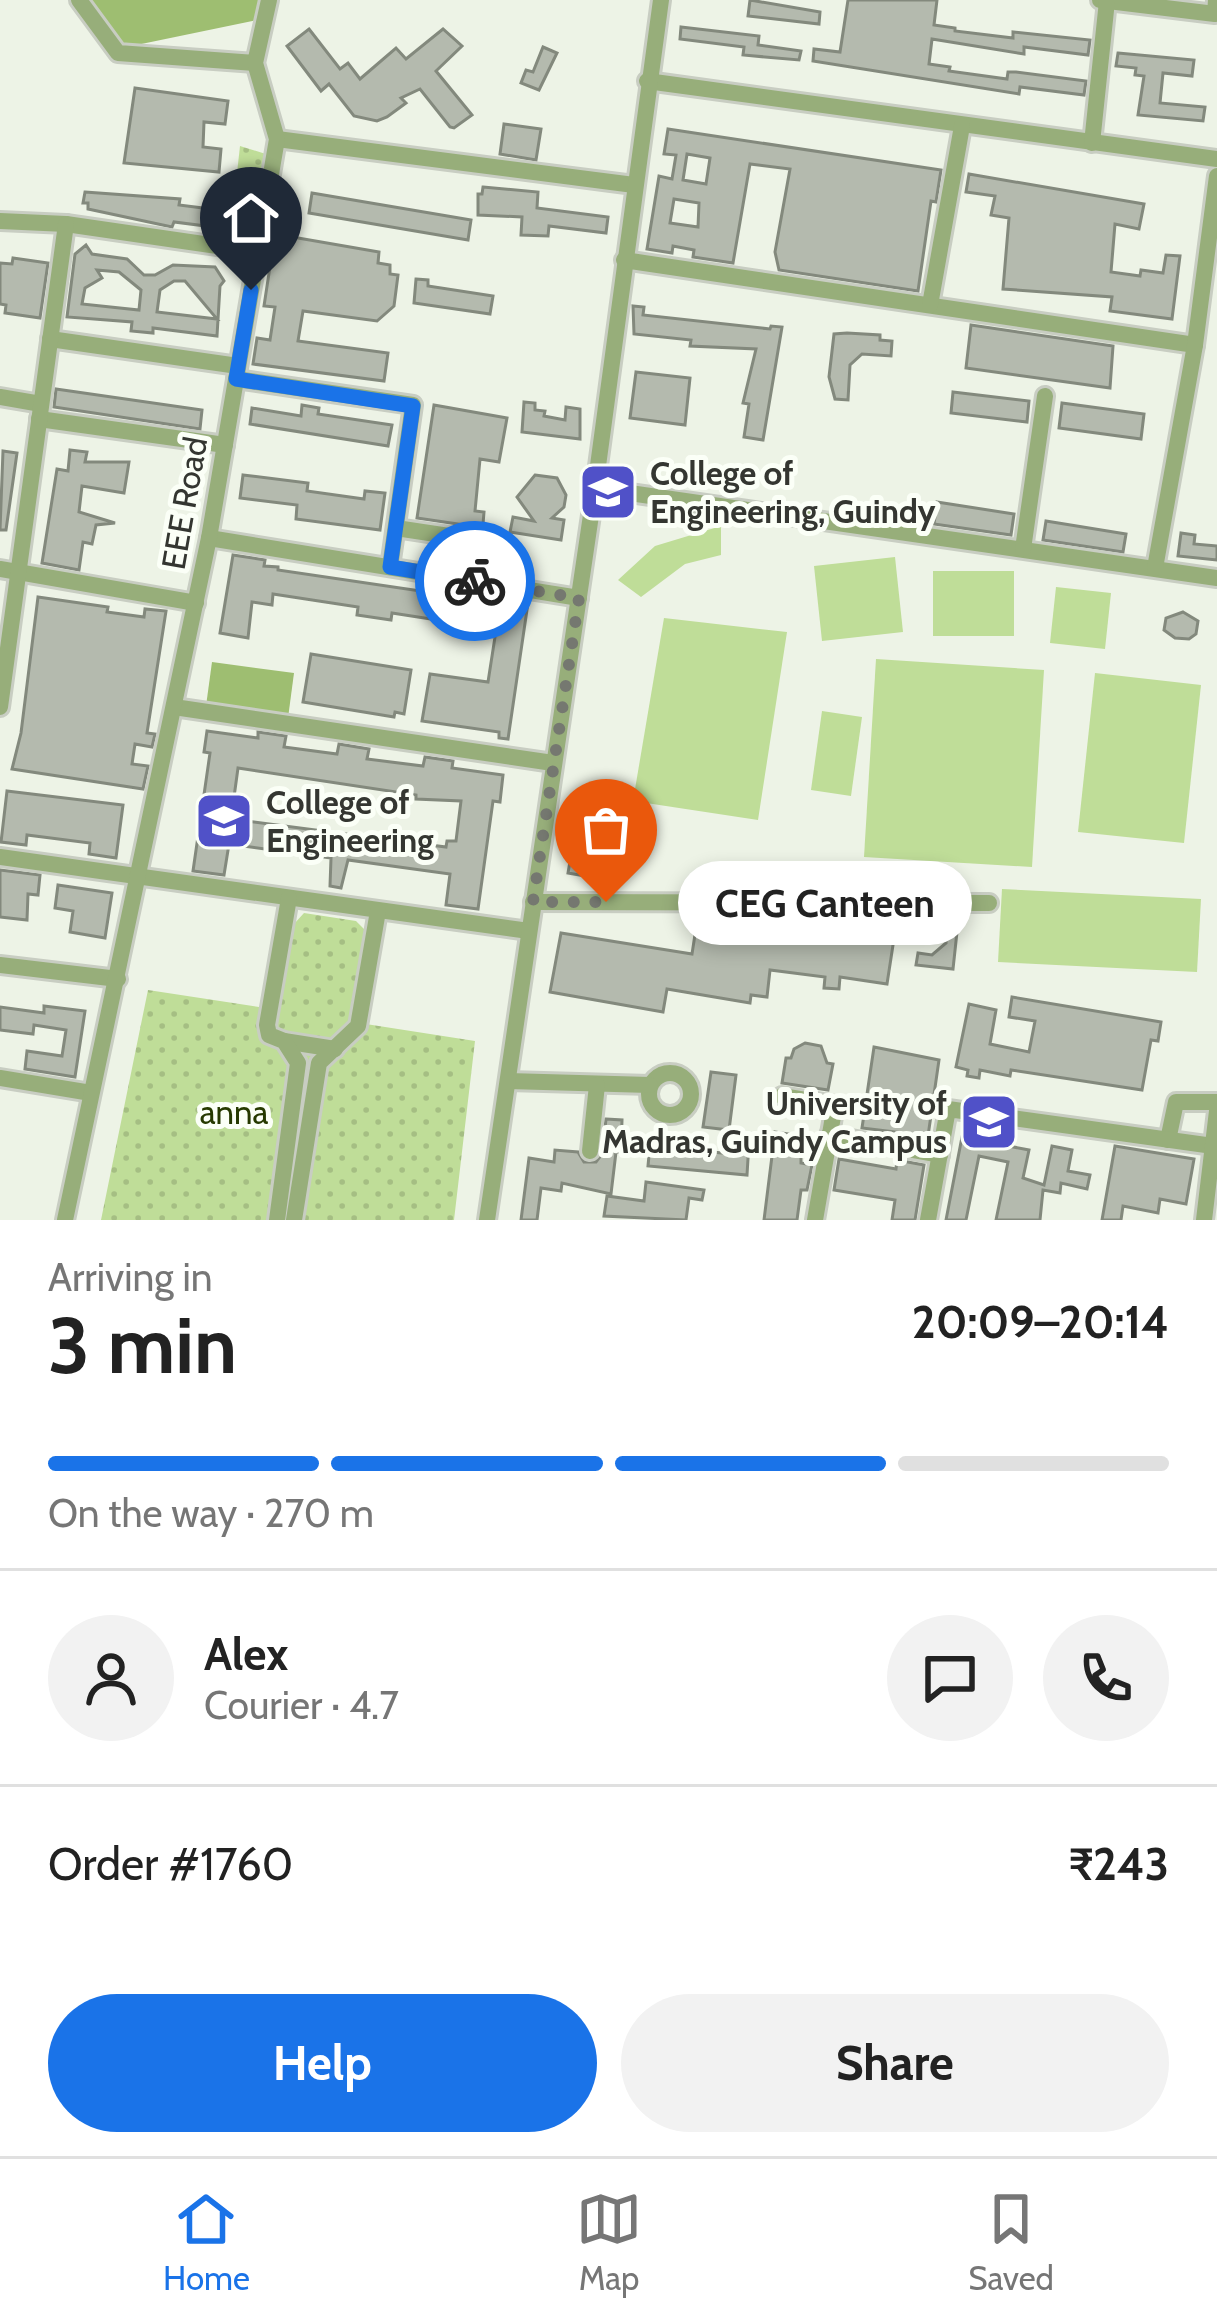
<!DOCTYPE html>
<meta charset="utf-8">
<style>
:root{--surface:#fff;--page:#f2f2f2;--text:#222;--muted:#767676;--line:#e0e0e0;--accent:#1a73e8}
body{margin:0;font-family:Cabin,sans-serif;background:var(--page);color:var(--text);height:100vh;display:flex;flex-direction:column;font-size:45px;white-space:nowrap}
*{box-sizing:border-box;margin:0}
p{font-size:39px;color:var(--muted)}
.icon{flex:none;width:66px;height:66px;fill:none;stroke:currentColor;stroke-width:2;stroke-linecap:round;stroke-linejoin:round}
.map{position:relative;height:1220px;overflow:hidden}
.panel{display:flex;flex-direction:column;background:var(--surface);flex:1}
.panel>*{flex:none}
.pin{position:absolute;display:grid;place-items:center;width:102px;height:102px;color:#fff;margin:-123px -51px;border-radius:50% 50% 50% 0;rotate:-45deg;box-shadow:0 0 12px #0007}
.pin .icon{rotate:45deg}
.courier{position:absolute;display:grid;place-items:center;width:120px;height:120px;margin:-60px;border:9px solid #1a73e8;border-radius:50%;background:#fff;color:#222;box-shadow:0 3px 15px #0007}
.bubble{position:absolute;height:84px;border-radius:42px;background:var(--surface);box-shadow:0 6px 18px #0003;font-size:39px;font-weight:700;line-height:84px;text-align:center}
.overview em{font-style:normal;font-weight:700}
.overview div{display:flex;flex-direction:column-reverse}
.overview{display:flex;align-items:center;justify-content:space-between;height:204px;padding:0 48px}
h1{font-size:78px;font-weight:700;line-height:90px}
.bar{display:grid;grid-template-columns:repeat(4,1fr);gap:18px 12px;align-content:center;height:144px;padding:0 48px}
.bar i{height:15px;border-radius:9px;background:var(--line)}
.bar .selected{background:var(--accent)}
.bar p{grid-column:span 4}
.line{display:flex;align-items:center;gap:30px;padding:0 48px;border-top:3px solid var(--line)}
.line div{flex:1}
.round{display:grid;place-items:center;flex:none;width:126px;height:126px;border-radius:63px;background:var(--page)}
.cta{display:flex;gap:24px;margin-top:auto;padding:24px 48px}
.cta a{flex:1;height:138px;border-radius:72px;background:var(--accent);color:#fff;font-size:48px;font-weight:700;line-height:138px;text-align:center}
.cta a+a{background:var(--page);color:var(--text)}
.tab-bar{display:flex;justify-content:space-around;align-items:center;height:168px;border-top:3px solid var(--line);background:var(--surface);font-size:33px;color:var(--muted)}
.tab-bar a{display:grid;justify-items:center;gap:6px}
.tab-bar .selected{color:var(--accent)}
.map>svg:first-child{display:block}
</style>
<div class="map">
<svg width="1217" height="1220" viewBox="0 0 1217 1220">
<defs>
<pattern id="park-dots" width="8" height="8" patternUnits="userSpaceOnUse" patternTransform="scale(3)"><rect width="8" height="8" fill="#bfdd98"/><path d="M2 2h.1M6 6h.1" fill="none" stroke="#a5be83" stroke-width="1.8" stroke-linecap="round"/></pattern>
</defs>
<rect width="100%" height="100%" fill="#edf3e6"/>
<g fill="#bfdd98">
<path d="M721,526V555L685,564L641,597L618,580L655,546Z"/>
<path d="M895,557L903,632L822,641L814,566Z"/>
<rect x="933" y="571" width="81" height="65"/>
<path d="M1056,587L1111,593L1105,649L1050,643Z"/>
<path d="M664,618L787,632L758,820L633,801Z"/>
<path d="M876,659L1044,670L1032,867L864,857Z"/>
<path d="M1095,673L1201,685L1184,843L1078,832Z"/>
<path d="M822,711L862,717L851,796L811,790Z"/>
<path d="M1002,889L1201,899L1197,972L998,962Z"/>
</g>
<g fill="url(#park-dots)">
<path d="M240,146L269,155L264,189L236,182Z"/>
<path d="M304,913L356,921L366,931L353,1022L475,1041L454,1220H101L148,990L279,1010L294,924Z"/>
</g>
<g fill="#9ebe71">
<path d="M86,0H262L257,20L122,48Z"/>
<path d="M212,662L294,673L288,718L206,706Z"/>
</g>
<g fill="#b4baae" stroke="#83897d" stroke-width="3" fill-rule="evenodd">
<path d="M750,0L820,12L819,24L748,16Z"/>
<path d="M848,0H937L934,25L955,28V31L1013,38V32L1090,40L1088,55L1024,47V54L932,39L929,64L950,67L949,71L1007,79L1008,72H1016L1086,81L1084,95L1020,87L1019,94L813,61L814,49L840,52Z"/>
<path d="M681,27L759,36L758,45L801,51L799,60L743,55L744,47L680,39Z"/>
<path d="M309,29L340,69L348,63L360,79L396,48L406,59L443,29L462,46L436,71L472,115L454,128L450,127L420,89L401,98L406,103L387,117L377,121L354,116L329,84L321,91L287,46Z"/>
<path d="M543,47L557,53L539,90L521,83L526,70L533,72Z"/>
<path d="M1118,53L1194,60L1192,76L1163,73L1160,103L1205,107L1203,121L1138,115L1144,76L1135,75L1136,68L1116,66Z"/>
<path d="M135,88L228,101L225,124L204,122L203,147L221,149L219,172L124,163Z"/>
<path d="M504,124L541,129L536,160L500,154Z"/>
<path d="M668,129L941,170L936,202L931,201L918,291L779,270L775,252L790,169L750,164L733,263L693,257L694,250L673,246L672,253L647,249L659,176L672,179L676,155L664,154ZM687,154L710,158L706,184L683,180ZM674,199L699,203L698,227L670,223Z"/>
<path d="M969,174L1144,204L1139,229L1115,224L1111,272L1140,276L1141,270L1163,273L1166,255L1180,256L1172,319L1110,311L1112,297L1003,289L1009,218L991,215L995,196L966,192Z"/>
<path d="M483,187L538,192L537,208L608,217L606,233L549,226L548,236L521,235L522,217L478,215V194H482Z"/>
<path d="M85,192L180,199L179,205L219,210L220,205L231,207L229,229L174,222L172,227L88,209V203H83Z"/>
<path d="M312,193L471,220L468,240L309,213Z"/>
<path d="M275,234L379,252L378,263L390,265V274L398,275L394,306L377,321L303,311L298,341L388,353L384,381L253,364L257,338L270,340L275,307L264,306Z"/>
<path d="M86,245L92,254L127,259L144,275H155L173,265L215,267L224,281L220,286L217,336L153,328V333L131,331L132,322L67,317L75,254ZM97,270L119,272L141,290L139,310L82,304L85,288L102,278ZM174,281H185L217,319L157,312L160,290Z"/>
<path d="M13,258L48,263L40,318L5,313L6,305L0,304V263L12,264Z"/>
<path d="M416,279L428,280V286L493,296L490,314L414,303Z"/>
<path d="M633,306L644,307L643,315L770,329L771,326L782,327L763,440L744,437L749,404L743,403L756,349L690,346L691,340L634,334Z"/>
<path d="M971,325L1113,346L1110,388L966,368Z"/>
<path d="M847,333L880,335V340L892,341L891,356L862,354L850,365L848,400L835,399L829,377L834,334Z"/>
<path d="M636,372L690,378L685,425L630,418Z"/>
<path d="M56,389L202,410L200,429L54,407Z"/>
<path d="M953,392L1029,401L1027,422L951,413Z"/>
<path d="M524,402L535,403V410L545,411L544,416L565,420L566,407L580,409V439L522,432Z"/>
<path d="M1062,403L1144,414L1141,439L1059,428Z"/>
<path d="M302,405L319,408L318,414L392,425L388,446L250,424L252,408L301,416Z"/>
<path d="M434,405L507,418L499,462L480,459L475,511L484,512L482,536L471,526L417,518Z"/>
<path d="M70,450L87,452L85,462H129L124,493L82,486L79,512L115,523L96,525L92,544L83,542L79,570L42,563L57,469L68,471Z"/>
<path d="M3,451L17,453L6,530H0Z"/>
<path d="M243,475L308,483L307,491L364,499L365,491L385,493L380,530L296,519L297,505L240,498Z"/>
<path d="M535,475L557,478L566,495L564,507L552,518L564,520L561,540L510,532L513,517L534,521L517,497Z"/>
<path d="M937,502L1014,514L1011,535L934,524Z"/>
<path d="M1046,521L1126,534L1123,552L1043,540Z"/>
<path d="M1181,533L1195,535L1194,544L1217,546V560L1178,556Z"/>
<path d="M233,555L265,560L264,566L278,567V570L495,602V597L528,603L508,739L499,738V732L422,721L430,674L488,682L495,637L475,634L476,626L392,613L391,620L357,615L358,607L273,594L272,605L252,602L248,638L220,633Z"/>
<path d="M38,597L108,607L107,612L144,617L145,609L166,611L147,733L155,734L152,747L135,744L132,764L148,766L143,789L12,769L21,733Z"/>
<path d="M1183,612L1198,621L1196,634L1189,639L1175,638L1164,630L1166,618Z"/>
<path d="M311,654L411,670L404,714L395,712L394,717L303,702Z"/>
<path d="M207,731L258,738V732L286,736L284,747L337,754L339,744L369,749L367,759L423,766L425,757L453,761L452,768L503,775L500,802L493,801L478,909L446,905L450,874L348,860L341,888L330,886L331,858L229,844L224,875L193,871L210,753L204,752ZM238,768L416,795V799L461,801L456,841H447L446,847L231,819Z"/>
<path d="M7,791L123,805L116,858L89,854L90,843L27,835L26,845L1,842Z"/>
<path d="M574,838L591,841L585,876L568,873Z"/>
<path d="M0,870L40,875L38,895L28,894L27,920L0,917Z"/>
<path d="M58,885L112,893L105,938L70,932L73,911L55,908Z"/>
<path d="M698,915H728L727,922L743,925L787,928L788,919L821,923L824,931L852,934L854,927L895,932L887,984L840,977L839,989L824,988L825,977L770,970L767,997L751,995L750,1003L667,989L663,1012L550,992L561,933L692,954Z"/>
<path d="M946,932H957L953,969L916,965L918,953L932,955L946,943Z"/>
<path d="M1012,997L1161,1022L1158,1041L1151,1040L1142,1090L1011,1070L1010,1076L980,1070L979,1078L967,1076L968,1070L956,1067L969,1004L996,1010L990,1044L1029,1052L1035,1021L1009,1017Z"/>
<path d="M44,1006L85,1011L75,1077L25,1069L27,1051L62,1056L66,1030L34,1025L33,1034L0,1030V1007L44,1013Z"/>
<path d="M805,1043L821,1046L827,1063L833,1064L828,1090L782,1083L786,1058H791L794,1049Z"/>
<path d="M874,1047L939,1060L928,1136L862,1128Z"/>
<path d="M711,1072L736,1075L729,1130L703,1127Z"/>
<path d="M606,1119L622,1120L621,1152H616L611,1194L562,1183L561,1191L541,1188L537,1220H521L529,1158L554,1162L555,1150L578,1152L584,1162H596L602,1154Z"/>
<path d="M775,1132L795,1135L792,1155L801,1156V1163L812,1165L807,1190H801L797,1220H764Z"/>
<path d="M651,1134L691,1141L690,1150L723,1153L724,1140L749,1142L747,1175L648,1166Z"/>
<path d="M962,1137L1029,1150L1023,1178L1044,1185L1052,1146L1072,1150L1068,1171L1090,1175L1087,1189L1061,1183L1060,1193L1043,1190L1040,1220H996L1008,1162L979,1156L966,1220H946Z"/>
<path d="M1115,1146L1194,1159L1186,1204L1160,1199L1158,1213L1123,1206L1121,1220H1102Z"/>
<path d="M839,1159L896,1169L897,1160L924,1165L915,1220H892L895,1200L834,1190Z"/>
<path d="M646,1182L704,1190L702,1200L689,1198L686,1220L604,1216L607,1196L644,1201Z"/>
</g>
<g fill="none" stroke-linecap="round" stroke-linejoin="round">
<g stroke="#c8cdc2" stroke-width="22">
<g id="minor">
<path d="M79,0L118,53L255,63"/>
<path d="M1100,0L1215,14L1216,0"/>
<path d="M647,81L1217,159"/>
<path d="M277,139L634,185"/>
<path d="M1092,143L1107,1"/>
<path d="M0,221L66,224L258,252"/>
<path d="M624,260L1195,345"/>
<path d="M930,305L962,126"/>
<path d="M50,339L238,366"/>
<path d="M236,379L413,405L390,567"/>
<path d="M0,397L41,404"/>
<path d="M39,419L225,445"/>
<path d="M595,488L1217,578"/>
<path d="M396,528L469,539L463,579"/>
<path d="M209,538L579,598"/>
<path d="M1023,549L1045,396"/>
<path d="M1155,568L1195,345L1217,176"/>
<path d="M0,569L196,603"/>
<path d="M0,707L66,224"/>
<path d="M174,707L553,763"/>
<path d="M0,857L529,931"/>
<path d="M533,902L989,903"/>
<path d="M0,965L118,979"/>
<path d="M284,1041L335,1049"/>
<circle cx="670" cy="1094" r="21"/>
<path d="M0,1078L91,1093"/>
<path d="M508,1081L650,1085"/>
<path d="M782,1096L835,1105L815,1220"/>
<path d="M829,1135L940,1155"/>
<path d="M1168,1140L1176,1102H1217"/>
<path d="M590,1151L597,1085"/>
<path d="M65,1220L209,538L277,139L255,63L269,0"/>
<path d="M277,1220L298,1063L284,1041L269,1035L267,1025L289,898"/>
<path d="M294,1220L319,1063L358,1026L378,911"/>
<path d="M487,1220L595,488L661,0"/>
<path d="M928,1220L948,1109L1213,1146"/>
<path d="M1204,1220L1217,1111"/>
</g>
</g>
<use href="#minor" stroke="#97ae7a" stroke-width="16"/>
</g>
<g fill="none" stroke-linecap="round" stroke-linejoin="round">
<path stroke="#757870" stroke-width="12" stroke-dasharray="0 21.6" d="M475,581L579,598L533,902H606"/>
<path stroke="#1a73e8" stroke-width="15" d="M251,290L236,379L413,406L390,567L475,581"/>
</g>
<defs>
<g id="university-square" transform="scale(3)"><rect x="-9" y="-9" width="18" height="18" rx="4" fill="#5051c8" stroke="#fbfff7"/><path d="M0-5L7-2L0 1L-7-2ZM-4 1L0 2.5L4 1V4Q0 6-4 4Z" fill="#fff"/></g>
</defs>
<g fill-rule="evenodd">
<use href="#university-square" x="608" y="492"/>
<use href="#university-square" x="224" y="821"/>
<use href="#university-square" x="989" y="1122"/>
</g>
<g text-anchor="middle" dominant-baseline="central" stroke-width="10" stroke-linejoin="round" paint-order="stroke">
<g font-size="33" font-weight="bold" fill="#343631" stroke="#fbfff7" text-anchor="start">
<text x="650" y="473">College of<tspan x="650" dy="38">Engineering, Guindy</tspan></text>
<text x="266" y="802">College of<tspan x="266" dy="38">Engineering</tspan></text>
<text x="947" y="1103" text-anchor="end">University of<tspan x="947" dy="38">Madras, Guindy Campus</tspan></text>
</g>
<g font-size="33" fill="#343631" stroke="#fbfff7">
<text transform="translate(184 503) rotate(-80)">EEE Road</text>
</g>
<g font-size="33" fill="#263900" stroke="#fbfff7">
<text x="234" y="1112">anna</text>
</g>
</g>
</svg>
<div class="pin" style="left:606px;top:902px;background:#ea580c"><svg class="icon" aria-label="bag" viewBox="0 0 24 24"><path d="M5 8h14l-1 12H6zM9 8a3 3 0 0 1 6 0"/></svg></div>
<div class="pin" style="left:251px;top:290px;background:#1f2937"><svg class="icon" aria-label="home" viewBox="0 0 24 24"><path d="M3 11l9-7 9 7M6 9v11h12V9"/></svg></div>
<div class="courier" style="left:475px;top:581px"><svg class="icon" aria-label="bike" viewBox="0 0 24 24"><circle cx="6" cy="16" r="4"/><circle cx="18" cy="16" r="4"/><path d="M6 16l4-8h5l3 8M10 8l3 8H6M13 5h3"/></svg></div>
<div class="bubble" style="left:678px;top:861px;width:294px">CEG Canteen</div>
</div>
<section class="panel">
<div class="overview"><div><h1>3 min</h1><p>Arriving in</p></div><em>20:09–20:14</em></div>
<div class="bar"><i class="selected"></i><i class="selected"></i><i class="selected"></i><i></i><p>On the way · 270 m</p></div>
<div class="line" style="height:216px"><a class="round"><svg class="icon" aria-label="person" viewBox="0 0 24 24"><circle cx="12" cy="8" r="4"/><path d="M4 21q1-7 8-7t8 7"/></svg></a><div><b>Alex</b><p>Courier · 4.7</p></div><a class="round"><svg class="icon" aria-label="chat" viewBox="0 0 24 24"><path d="M4 5h16v11H9l-5 4z"/></svg></a><a class="round"><svg class="icon" aria-label="phone" viewBox="0 0 24 24"><path d="M5 4h4l2 5-3 2q2 4 5 5l2-3 5 2v4C11 20 4 13 5 4z"/></svg></a></div>
<div class="line" style="height:156px"><div>Order #1760</div><b>₹243</b></div>
<div class="cta"><a>Help</a><a>Share</a></div>
</section>
<nav class="tab-bar">
<a class="selected"><svg class="icon" aria-label="home" viewBox="0 0 24 24"><path d="M3 11l9-7 9 7M6 9v11h12V9"/></svg>Home</a>
<a><svg class="icon" aria-label="map" viewBox="0 0 24 24"><path d="M3 6l6-2 6 2 6-2v14l-6 2-6-2-6 2zM9 4v14M15 6v14"/></svg>Map</a>
<a><svg class="icon" aria-label="saved" viewBox="0 0 24 24"><path d="M7 4h10v16l-5-4-5 4z"/></svg>Saved</a>
</nav>
